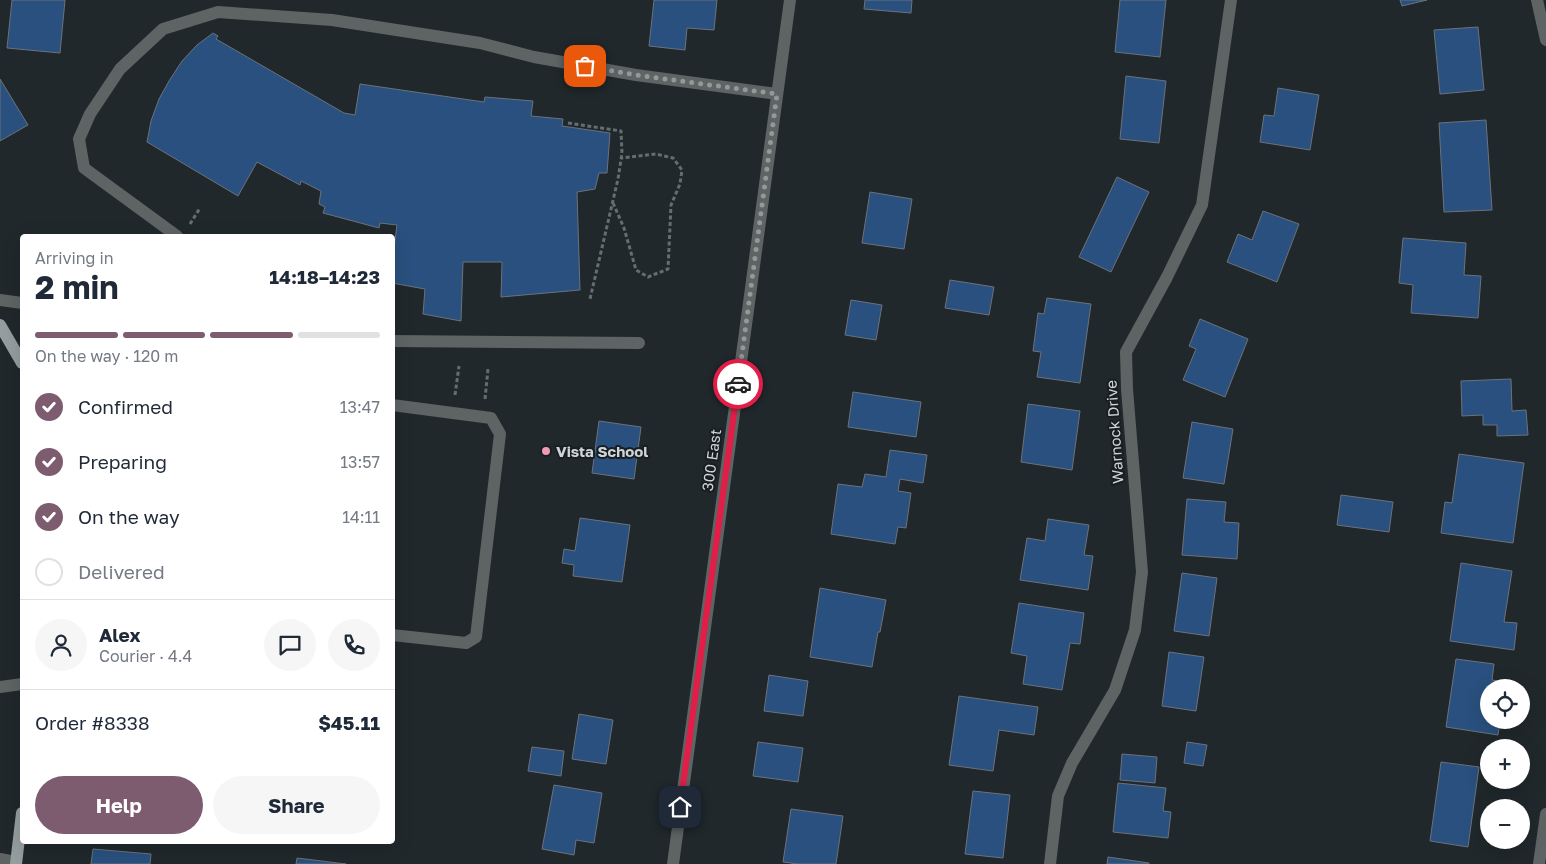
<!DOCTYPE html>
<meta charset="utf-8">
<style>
:root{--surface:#fff;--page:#f6f6f7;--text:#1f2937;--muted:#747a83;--line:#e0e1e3;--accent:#7d5c70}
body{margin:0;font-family:"Golos Text",sans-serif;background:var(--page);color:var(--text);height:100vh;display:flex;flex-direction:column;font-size:19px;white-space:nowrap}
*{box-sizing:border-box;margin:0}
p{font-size:16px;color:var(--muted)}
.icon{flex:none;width:28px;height:28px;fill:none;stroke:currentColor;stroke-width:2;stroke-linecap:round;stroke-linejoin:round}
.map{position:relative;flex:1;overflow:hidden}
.side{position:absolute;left:20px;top:234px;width:375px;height:610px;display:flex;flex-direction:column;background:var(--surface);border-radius:5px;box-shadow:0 5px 20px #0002}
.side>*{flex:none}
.buttons{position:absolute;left:1480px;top:679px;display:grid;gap:10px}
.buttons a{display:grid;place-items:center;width:50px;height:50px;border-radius:50%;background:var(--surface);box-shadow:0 5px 20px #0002;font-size:25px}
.pin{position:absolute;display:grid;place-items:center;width:42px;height:42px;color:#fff;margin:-21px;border-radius:10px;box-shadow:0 2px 8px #0006}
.courier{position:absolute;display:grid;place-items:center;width:50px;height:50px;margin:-25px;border:4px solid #e11d48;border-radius:50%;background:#fff;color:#222;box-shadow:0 1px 6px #0007}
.summary em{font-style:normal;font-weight:700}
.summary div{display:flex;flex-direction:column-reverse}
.summary{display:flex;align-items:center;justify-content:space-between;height:85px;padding:0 15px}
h1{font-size:32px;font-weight:700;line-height:38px}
.bar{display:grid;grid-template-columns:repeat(4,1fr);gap:8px 5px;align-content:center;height:60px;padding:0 15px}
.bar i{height:6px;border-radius:4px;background:var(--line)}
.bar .current{background:var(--accent)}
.bar p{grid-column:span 4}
.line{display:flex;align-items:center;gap:12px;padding:0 15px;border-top:1px solid var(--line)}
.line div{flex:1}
.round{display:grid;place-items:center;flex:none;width:52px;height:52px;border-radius:26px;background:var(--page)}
ol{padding:0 15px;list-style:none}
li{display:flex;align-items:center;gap:15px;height:55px}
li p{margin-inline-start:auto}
li .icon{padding:5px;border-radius:50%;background:var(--accent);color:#fff;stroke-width:4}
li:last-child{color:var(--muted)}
li i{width:28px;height:28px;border:2px solid var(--line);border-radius:50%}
.primary-button{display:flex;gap:10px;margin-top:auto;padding:10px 15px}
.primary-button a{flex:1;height:58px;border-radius:30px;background:var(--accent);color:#fff;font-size:20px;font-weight:700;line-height:58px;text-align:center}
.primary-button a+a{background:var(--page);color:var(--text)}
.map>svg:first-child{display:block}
</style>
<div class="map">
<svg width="1546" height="864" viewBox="0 0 1546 864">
<rect width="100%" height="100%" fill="#20282c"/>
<g fill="#29507e" stroke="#6c727a">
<path d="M12,0H65L60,53L7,48Z"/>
<path d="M654,0H717L714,30L687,28L685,50L649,46Z"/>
<path d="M865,0H912L911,13L864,9Z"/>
<path d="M1120,0H1166L1160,57L1115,52Z"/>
<path d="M1400,0H1427L1402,6Z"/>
<path d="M1478,27L1484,90L1440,94L1434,30Z"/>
<path d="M213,33L218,36L216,39L344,113L355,115L360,84L484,102L485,97L533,101L531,116L563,119L562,126L610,133L607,173H599L595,189L577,192L580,290L501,297L502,262H463L461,321L423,314L425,289L392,283V263L397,225L380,223L379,228L323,213L325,207L319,204L321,191L301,181L300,185L257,162L238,196L147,142L151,121L159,99L169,81L182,61L197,45Z"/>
<path d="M1126,76L1166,81L1159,143L1120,139Z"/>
<path d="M0,79L28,125L0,141Z"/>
<path d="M1278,88L1319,95L1310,150L1260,142L1264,115L1274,116Z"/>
<path d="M1486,120L1492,210L1444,212L1439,123Z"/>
<path d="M1117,177L1149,192L1111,272L1079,257Z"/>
<path d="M870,192L912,199L904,249L862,243Z"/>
<path d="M1263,211L1299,224L1277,282L1227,262L1238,234L1252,240Z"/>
<path d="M1403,238L1466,243L1464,275L1481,276L1478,318L1411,313L1413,285L1399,283Z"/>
<path d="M950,280L994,287L989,315L945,308Z"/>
<path d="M1047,298L1091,304L1080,383L1037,377L1041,352L1033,351L1038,313L1044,314Z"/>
<path d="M851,300L882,305L876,340L845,335Z"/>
<path d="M1200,319L1248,339L1225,397L1183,380L1196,349L1189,346Z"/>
<path d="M1511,379L1512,411L1526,410L1528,435L1497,436V425H1483V415L1462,416L1461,381Z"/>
<path d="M853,392L921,402L916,437L848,427Z"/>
<path d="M1028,404L1080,411L1072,470L1021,462Z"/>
<path d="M599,421L641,427L634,479L592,473Z"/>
<path d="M1192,422L1233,429L1224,484L1183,478Z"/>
<path d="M890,450L927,455L923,483L900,479L898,491L911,493L906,528L898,527L895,544L831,534L838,484L862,487L865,474L886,477Z"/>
<path d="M1459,454L1524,463L1513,543L1441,533L1445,502L1452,503Z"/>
<path d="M1341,495L1393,502L1389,532L1337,525Z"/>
<path d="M1187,499L1226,502L1224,522L1239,523L1237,559L1182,555Z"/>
<path d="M580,518L630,525L622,582L573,576L574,565L562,563L564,549L575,551Z"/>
<path d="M1048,519L1089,525L1084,555L1093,556L1088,590L1020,580L1027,538L1045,541Z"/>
<path d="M1461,563L1512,571L1504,622L1517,623L1514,650L1450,641Z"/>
<path d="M1182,573L1217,578L1209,636L1174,631Z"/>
<path d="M820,588L886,600L880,632H878L872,667L810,657Z"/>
<path d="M1019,603L1084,613L1080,644L1070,643L1062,690L1023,684L1027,656L1011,653Z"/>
<path d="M1169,652L1204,657L1196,711L1162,706Z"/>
<path d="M1456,659L1494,664L1492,680L1505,682L1504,688H1489V720H1500L1498,735L1446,727Z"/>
<path d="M769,675L808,681L803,716L764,711Z"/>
<path d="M959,696L1038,707L1034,735L999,730L993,771L949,765Z"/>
<path d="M579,714L613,720L606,764L572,759Z"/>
<path d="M758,742L803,748L798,782L753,776Z"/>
<path d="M1187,742L1207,745L1203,766L1184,763Z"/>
<path d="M532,747L564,751L561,776L528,771Z"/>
<path d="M1122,754L1157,757L1155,783L1120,780Z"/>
<path d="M1441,762L1479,767L1468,847L1430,841Z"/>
<path d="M1118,783L1166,788L1163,811L1171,812L1168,838L1113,832Z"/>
<path d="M554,785L602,793L594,843L576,840L574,855L542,849Z"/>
<path d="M973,791L1010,795L1003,858L965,854Z"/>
<path d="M791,809L843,816L836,864H798L783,862Z"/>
<path d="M93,849L151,854L150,864H91Z"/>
<path d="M1108,857L1149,863V864H1107Z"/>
<path d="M297,858L346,864H296Z"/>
</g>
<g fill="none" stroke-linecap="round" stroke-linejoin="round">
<g stroke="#666d71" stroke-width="3" stroke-dasharray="4 2.5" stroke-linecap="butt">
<path d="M568,123L621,131L622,153L618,179L590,299"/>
<path d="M613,203L624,228L636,270L648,277L668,269L671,205L680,184L682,170L673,158L656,154L621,158"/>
<path d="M190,224L200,208"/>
<path d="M455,395L459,366"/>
<path d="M485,399L488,369"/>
</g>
<g stroke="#5e6363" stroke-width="12">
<path d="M1537,0L1546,40"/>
<path d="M177,236L84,168L79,139L90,114L120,69L163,29L218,12L332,20L480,43L534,57L636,75L777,94"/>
<path d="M0,300L22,303"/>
<path d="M392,341L639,343"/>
<path d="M392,405L491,418L500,434L476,637L466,643L392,635"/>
<path d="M0,687L22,684"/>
<path d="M0,859L16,862"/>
<path d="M673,864L790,0"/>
<path d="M1050,864L1058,796L1072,763L1115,690L1135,630L1142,572L1127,389L1126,352L1167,277L1202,205L1231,0"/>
<path d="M1539,864L1546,814"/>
</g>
<g stroke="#949e9f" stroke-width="12">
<path d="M0,325L22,363"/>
<path d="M16,864L22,813"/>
</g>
</g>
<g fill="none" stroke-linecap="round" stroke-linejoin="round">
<path stroke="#92989b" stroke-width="5" stroke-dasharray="0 9" d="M585,66L636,75L777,94L738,384"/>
<path stroke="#e11d48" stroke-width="6" d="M680,807L738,384"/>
</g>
<circle fill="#f09ab6" stroke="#171f23" stroke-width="2" cx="546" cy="451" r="5"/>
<g text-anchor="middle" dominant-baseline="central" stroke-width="4" stroke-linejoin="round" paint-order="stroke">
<g font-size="15" fill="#cfd4d7" stroke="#171f23">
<text transform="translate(1114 432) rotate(-94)">Warnock Drive</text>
<text transform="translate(711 460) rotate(-82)">300 East</text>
</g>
<g font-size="15" font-weight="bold" fill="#cfd4d7" stroke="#171f23" text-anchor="start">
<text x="556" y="451">Vista School</text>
</g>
</g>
</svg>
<div class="buttons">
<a><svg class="icon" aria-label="locate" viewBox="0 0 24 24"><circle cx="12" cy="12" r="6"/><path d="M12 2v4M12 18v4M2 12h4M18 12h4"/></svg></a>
<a>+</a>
<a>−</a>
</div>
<div class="pin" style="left:585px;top:66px;background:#ea580c"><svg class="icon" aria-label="bag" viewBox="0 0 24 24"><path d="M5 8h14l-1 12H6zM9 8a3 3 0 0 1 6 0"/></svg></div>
<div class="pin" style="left:680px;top:807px;background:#1f2937"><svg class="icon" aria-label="home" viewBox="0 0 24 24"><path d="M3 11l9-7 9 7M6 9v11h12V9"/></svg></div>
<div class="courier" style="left:738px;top:384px"><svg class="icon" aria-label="car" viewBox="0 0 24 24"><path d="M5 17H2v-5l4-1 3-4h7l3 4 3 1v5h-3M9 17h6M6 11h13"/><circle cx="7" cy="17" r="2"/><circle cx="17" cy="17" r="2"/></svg></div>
<section class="side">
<div class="summary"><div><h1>2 min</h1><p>Arriving in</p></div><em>14:18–14:23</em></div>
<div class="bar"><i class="current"></i><i class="current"></i><i class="current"></i><i></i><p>On the way · 120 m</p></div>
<ol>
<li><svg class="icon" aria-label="check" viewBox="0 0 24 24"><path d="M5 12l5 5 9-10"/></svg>Confirmed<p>13:47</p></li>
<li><svg class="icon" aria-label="check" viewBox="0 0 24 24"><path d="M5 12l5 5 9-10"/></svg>Preparing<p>13:57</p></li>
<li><svg class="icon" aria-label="check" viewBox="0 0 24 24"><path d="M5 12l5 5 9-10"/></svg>On the way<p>14:11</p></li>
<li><i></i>Delivered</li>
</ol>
<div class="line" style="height:90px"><a class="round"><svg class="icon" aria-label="person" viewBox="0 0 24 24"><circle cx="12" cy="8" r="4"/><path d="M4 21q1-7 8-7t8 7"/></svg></a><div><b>Alex</b><p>Courier · 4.4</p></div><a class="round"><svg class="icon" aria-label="chat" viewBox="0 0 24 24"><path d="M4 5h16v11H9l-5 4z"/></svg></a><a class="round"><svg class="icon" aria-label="phone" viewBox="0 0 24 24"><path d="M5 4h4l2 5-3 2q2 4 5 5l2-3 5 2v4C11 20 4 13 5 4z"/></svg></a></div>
<div class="line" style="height:65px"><div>Order #8338</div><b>$45.11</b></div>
<div class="primary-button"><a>Help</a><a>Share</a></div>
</section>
</div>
